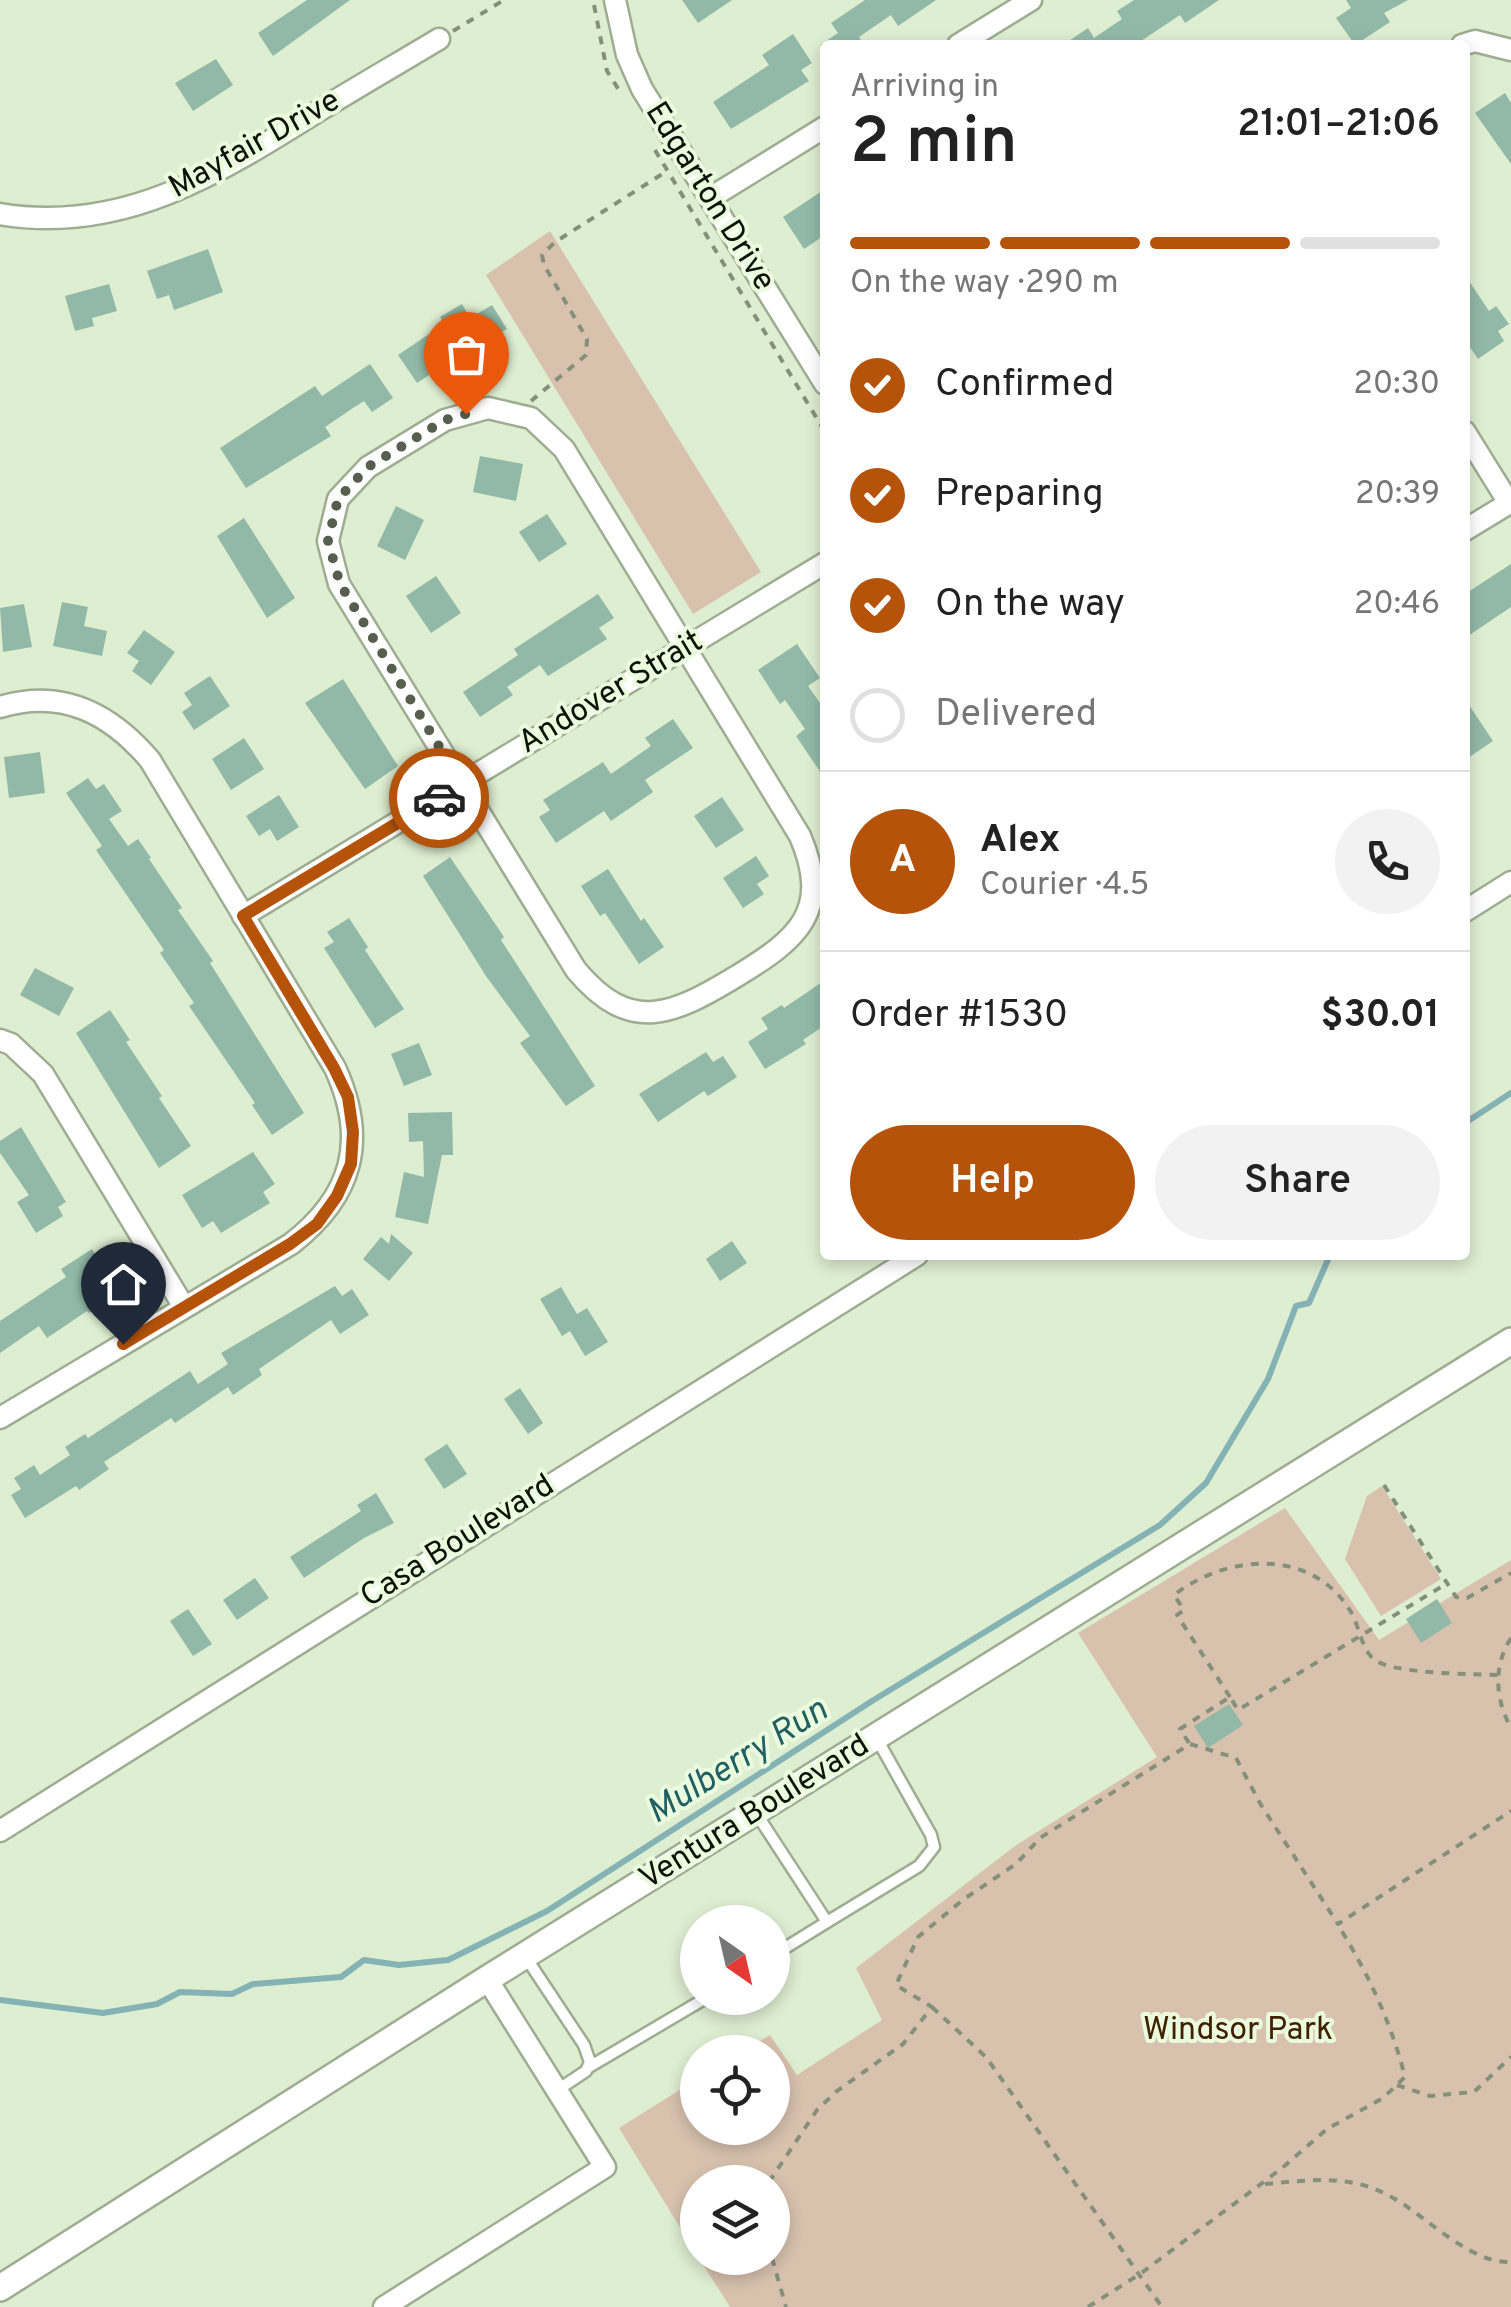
<!DOCTYPE html>
<meta charset="utf-8">
<style>
:root{--surface:#fff;--page:#f2f2f2;--text:#222;--muted:#767676;--line:#e0e0e0;--accent:#b45309}
body{margin:0;font-family:Overpass,sans-serif;background:var(--page);color:var(--text);height:100vh;display:flex;flex-direction:column;font-size:38px;white-space:nowrap}
*{box-sizing:border-box;margin:0}
p{font-size:32px;color:var(--muted)}
.icon{flex:none;width:55px;height:55px;fill:none;stroke:currentColor;stroke-width:2;stroke-linecap:round;stroke-linejoin:round}
.map{position:relative;flex:1;overflow:hidden}
.sheet{position:absolute;left:820px;top:40px;width:650px;height:1220px;display:flex;flex-direction:column;background:var(--surface);border-radius:10px;box-shadow:0 5px 15px #0003}
.sheet>*{flex:none}
.needle{width:65px;rotate:146deg}
.tools{position:absolute;left:680px;top:1905px;display:grid;gap:20px}
.tools a{display:grid;place-items:center;width:110px;height:110px;border-radius:50%;background:var(--surface);box-shadow:0 5px 15px #0003;font-size:50px}
.pin{position:absolute;display:grid;place-items:center;width:85px;height:85px;color:#fff;margin:-102px -42px;border-radius:50% 50% 50% 0;rotate:-45deg;box-shadow:0 0 10px #0007}
.pin .icon{rotate:45deg}
.courier{position:absolute;display:grid;place-items:center;width:100px;height:100px;margin:-50px;border:8px solid #b45309;border-radius:50%;background:#fff;color:#222;box-shadow:0 2px 12px #0007}
.head em{font-style:normal;font-weight:600}
.head div{display:flex;flex-direction:column-reverse}
.head{display:flex;align-items:center;justify-content:space-between;height:170px;padding:0 30px}
h1{font-size:65px;font-weight:600;line-height:75px}
.bar{display:grid;grid-template-columns:repeat(4,1fr);gap:15px 10px;align-content:center;height:120px;padding:0 30px}
.bar i{height:12px;border-radius:8px;background:var(--line)}
.bar .on{background:var(--accent)}
.bar p{grid-column:span 4}
.line{display:flex;align-items:center;gap:25px;padding:0 30px;border-top:2px solid var(--line)}
.line div{flex:1}
.round{display:grid;place-items:center;flex:none;width:105px;height:105px;border-radius:52px;background:var(--page)}
ol{padding:0 30px;list-style:none}
li{display:flex;align-items:center;gap:30px;height:110px}
li p{margin-inline-start:auto}
li .icon{padding:10px;border-radius:50%;background:var(--accent);color:#fff;stroke-width:4}
li:last-child{color:var(--muted)}
li i{width:55px;height:55px;border:5px solid var(--line);border-radius:50%}
.primary-button{display:flex;gap:20px;margin-top:auto;padding:20px 30px}
.primary-button a{flex:1;height:115px;border-radius:60px;background:var(--accent);color:#fff;font-size:40px;font-weight:600;line-height:115px;text-align:center}
.primary-button a+a{background:var(--page);color:var(--text)}
.map>svg:first-child{display:block}
</style>
<div class="map">
<svg width="1511" height="2307" viewBox="0 0 1511 2307">
<rect width="100%" height="100%" fill="#deeed1"/>
<g fill="#d8c2ae">
<path d="M550,231L761,572L693,614L486,275Z"/>
<path d="M1382,1486L1441,1579L1381,1616L1345,1559L1367,1496Z"/>
<path d="M1285,1508L1379,1640L1511,1560V2307H730L699,2258H772V2182H698L697,2255L619,2128L697,2079L698,2128H772V2052H741L770,2035L797,2075L882,2020L856,1968L1015,1846L1157,1757L1078,1633Z"/>
</g>
<g fill="none" stroke-linecap="round" stroke-linejoin="round">
<g stroke="#85b2b5" stroke-width="6">
<path d="M1465,1123L1511,1093"/>
<path d="M0,2000L103,2013L157,2004L180,1992L232,1994L253,1984L341,1977L364,1960L399,1965L448,1960L547,1911L872,1701L1160,1525L1206,1483L1268,1379L1296,1306L1309,1303L1330,1255"/>
</g>
</g>
<g fill="#92b9a7">
<path d="M307,0H350L273,56L258,33Z"/>
<path d="M682,0H732L698,23Z"/>
<path d="M865,0H936L898,26L891,15L859,37L864,45H820L838,33L831,23Z"/>
<path d="M1134,0H1219L1185,23L1180,15L1135,45H1063L1088,28L1094,38L1122,19L1117,11Z"/>
<path d="M1346,0H1408L1384,13L1390,22L1355,45L1336,18L1351,8Z"/>
<path d="M793,34L812,63L801,70L809,81L731,129L713,102L769,65L762,55Z"/>
<path d="M216,59L233,85L193,111L175,83Z"/>
<path d="M1505,93L1511,103V164L1475,113Z"/>
<path d="M825,189V235L804,249L783,217Z"/>
<path d="M208,249L223,292L174,310L169,295L157,299L147,271Z"/>
<path d="M1465,275L1489,311L1496,306L1509,324L1498,331L1504,341L1478,359L1465,340Z"/>
<path d="M109,284L117,311L92,318L94,326L75,331L65,296Z"/>
<path d="M462,304L470,318L492,305L507,329L462,353L417,383L398,355L444,324L440,317Z"/>
<path d="M370,364L393,398L372,412L364,401L356,406L325,427L331,436L246,488L220,448L315,386L322,396Z"/>
<path d="M480,456L523,464L516,501L473,492Z"/>
<path d="M396,506L424,520L405,560L377,546Z"/>
<path d="M547,514L567,544L539,562L519,532Z"/>
<path d="M244,518L295,598L267,618L217,536Z"/>
<path d="M1511,564V607L1465,638V594Z"/>
<path d="M436,576L461,613L431,633L406,596Z"/>
<path d="M598,594L614,618L599,628L607,639L548,676L540,665L507,687L513,695L480,717L463,692L518,655L514,649Z"/>
<path d="M62,602L88,607L84,626L107,631L102,656L53,646Z"/>
<path d="M24,604L32,647L3,652L0,608Z"/>
<path d="M144,630L175,652L151,685L132,671L139,661L127,653Z"/>
<path d="M797,644L820,678L808,686L825,710V779L796,736L805,729L785,700L780,704L758,670Z"/>
<path d="M210,676L230,706L194,730L182,712L192,705L184,693Z"/>
<path d="M343,679L398,766L365,789L305,703Z"/>
<path d="M1465,699L1493,741L1465,760Z"/>
<path d="M673,719L693,748L645,780L653,792L611,821L604,811L556,843L539,817L550,810L543,800L603,762L611,774L651,746L645,738Z"/>
<path d="M244,738L264,769L231,790L212,759Z"/>
<path d="M40,752L45,793L9,798L4,757Z"/>
<path d="M88,778L96,789L104,784L122,811L109,819L128,846L138,839L151,858L149,859L182,908L178,910L213,961L210,963L304,1113L272,1135L252,1105L255,1103L189,1006L194,1003L160,953L164,950L96,850L102,846L66,793Z"/>
<path d="M279,795L299,827L277,841L270,829L259,836L246,816Z"/>
<path d="M722,797L744,830L716,848L694,816Z"/>
<path d="M756,856L769,876L757,884L764,894L743,908L723,878Z"/>
<path d="M450,857L504,937L501,940L595,1086L566,1106L520,1043L530,1036L486,976L423,876Z"/>
<path d="M608,869L641,921L644,918L664,947L639,964L605,913L600,916L581,886Z"/>
<path d="M349,918L368,947L365,950L404,1009L375,1028L324,948L334,942L327,932Z"/>
<path d="M35,968L74,988L59,1016L20,995Z"/>
<path d="M825,980V1025L803,1040L806,1044L765,1069L748,1042L768,1029L761,1018L782,1005L784,1008Z"/>
<path d="M110,1010L130,1040L126,1042L162,1096L159,1098L191,1146L159,1168L76,1033Z"/>
<path d="M419,1043L432,1075L404,1086L391,1054Z"/>
<path d="M706,1052L713,1062L723,1056L737,1077L708,1096L704,1091L658,1122L639,1094Z"/>
<path d="M452,1112L453,1155H442L428,1224L395,1217L404,1172L424,1177L423,1141L409,1142L408,1113Z"/>
<path d="M21,1127L66,1202L58,1207L63,1216L36,1233L17,1202L29,1195L0,1153V1141Z"/>
<path d="M253,1152L275,1184L263,1192L270,1203L221,1233L213,1221L202,1228L182,1195Z"/>
<path d="M391,1234L413,1253L389,1281L363,1259L381,1237L389,1244Z"/>
<path d="M732,1241L747,1263L720,1281L706,1259Z"/>
<path d="M92,1249L112,1281L100,1289L107,1302L89,1313L87,1311L47,1338L39,1326L0,1353V1321L66,1277L61,1269Z"/>
<path d="M335,1286L342,1296L352,1289L369,1315L340,1334L331,1320L259,1369L262,1375L233,1395L228,1387L175,1423L171,1418L104,1462L109,1469L79,1490L76,1486L25,1518L11,1495L21,1489L14,1478L34,1465L40,1475L70,1455L65,1447L85,1434L88,1438L190,1371L198,1384L228,1364L221,1353Z"/>
<path d="M561,1287L577,1314L587,1308L608,1342L585,1356L570,1331L562,1336L540,1299Z"/>
<path d="M520,1388L543,1423L528,1434L504,1399Z"/>
<path d="M447,1444L467,1474L444,1489L424,1459Z"/>
<path d="M376,1493L394,1523L364,1538L304,1578L290,1557L361,1511L357,1505Z"/>
<path d="M255,1578L269,1598L237,1620L223,1600Z"/>
<path d="M1437,1599L1452,1623L1421,1643L1406,1619Z"/>
<path d="M188,1609L212,1644L193,1656L170,1621Z"/>
<path d="M1229,1704L1243,1725L1208,1748L1194,1726Z"/>
</g>
<g fill="none" stroke-linecap="round" stroke-linejoin="round">
<g stroke="#9ead92" stroke-width="15">
<g id="service">
<path d="M756,1813L827,1922L772,1956"/>
<path d="M827,1922L919,1866L934,1847L931,1835L877,1739"/>
<path d="M525,1956L584,2045L590,2062L586,2071L556,2091"/>
<path d="M589,2067L706,1998"/>
</g>
</g>
<g stroke="#9ead92" stroke-width="25">
<g id="minor">
<path d="M615,0L627,55L642,89L825,384"/>
<path d="M958,45L1031,0"/>
<path d="M1462,45L1475,41L1511,50"/>
<path d="M710,198L825,127"/>
<path d="M0,214C123,235 221,172 320,110C359,86 399,63 439,39"/>
<path d="M488,408L531,418L564,449L800,836C832,911 798,939 737,976C674,1014 631,1036 576,970L339,584L328,541L338,499L368,467L445,420Z"/>
<path d="M1465,432L1509,503"/>
<path d="M1465,530L1511,502"/>
<path d="M0,707C62,688 110,713 150,760L335,1068C368,1140 353,1196 291,1244L0,1418"/>
<path d="M1465,911L1511,882"/>
<path d="M243,916L825,563"/>
<path d="M0,1040L11,1044L43,1074L184,1307"/>
<path d="M0,1831L917,1255"/>
<path d="M384,2307L605,2167L487,1979"/>
</g>
</g>
<g stroke="#9ead92" stroke-width="30">
<path id="tertiary" d="M0,2288L487,1979L1511,1341"/>
</g>
<g stroke="#85907b" stroke-width="4" stroke-dasharray="8 8" stroke-linecap="butt">
<path d="M594,5L607,71L622,95"/>
<path d="M453,31L504,0"/>
<path d="M655,150L825,432"/>
<path d="M531,401L586,355L587,339L544,265L542,255L555,242L667,171"/>
<path d="M1384,1485L1456,1597L1467,1598L1511,1573"/>
<path d="M1511,1638C1493,1666 1495,1699 1511,1728"/>
<path d="M1230,1697L1177,1615L1184,1610L1174,1595C1227,1554 1312,1547 1351,1612C1360,1627 1361,1650 1375,1660C1394,1674 1472,1674 1498,1675"/>
<path d="M1189,1743L1180,1729L1230,1697L1238,1710L1446,1584"/>
<path d="M932,2007L986,2057L1162,2307"/>
<path d="M1397,2085L1430,2096L1474,2092L1511,2057"/>
<path d="M769,2182L817,2110L837,2091L903,2044L932,2007L896,1985L918,1937L964,1899L1016,1864L1040,1838L1190,1744L1236,1758L1261,1805L1338,1924L1511,1811"/>
<path d="M1265,2184C1314,2180 1351,2173 1395,2199C1428,2218 1471,2264 1511,2262"/>
<path d="M772,2258L786,2307"/>
<path d="M1088,2307L1140,2274L1281,2169L1327,2129L1383,2098L1405,2077C1391,2022 1368,1973 1338,1925"/>
</g>
<use href="#service" stroke="#fff" stroke-width="10"/>
<use href="#minor" stroke="#fff" stroke-width="20"/>
<use href="#tertiary" stroke="#fff" stroke-width="25"/>
</g>
<g fill="none" stroke-linecap="round" stroke-linejoin="round">
<path stroke="#565f4e" stroke-width="10" stroke-dasharray="0 18" d="M439,798L462,784L340,584L328,541L338,499L368,467L445,420L466,414"/>
<path stroke="#b45309" stroke-width="12" d="M123,1344L290,1244L317,1224L337,1196L351,1164L353,1132L348,1097L334,1068L243,916L439,798"/>
</g>
<g text-anchor="middle" dominant-baseline="central" stroke-width="8" stroke-linejoin="round" paint-order="stroke">
<g font-size="32" fill="#0d1208" stroke="#ebfbde">
<text transform="translate(255 145) rotate(-29)">Mayfair Drive</text>
<text transform="translate(709 197) rotate(58)">Edgarton Drive</text>
<text transform="translate(611 693) rotate(-31)">Andover Strait</text>
<text transform="translate(458 1542) rotate(-32)">Casa Boulevard</text>
<text transform="translate(755 1813) rotate(-32)">Ventura Boulevard</text>
</g>
<g font-size="32" fill="#3f2102" stroke="#ebfbde">
<text x="1238" y="2031">Windsor Park</text>
</g>
<g font-size="35" font-style="italic" fill="#205f62" stroke="#ebfbde">
<text transform="translate(738 1762) rotate(-32)">Mulberry Run</text>
</g>
</g>
</svg>
<div class="tools">
<a><svg class="needle" viewBox="-14 -14 28 28"><path d="M0-13l5 13h-10z" fill="#e53935"/><path d="M0 13l5-13h-10z" fill="#767676"/></svg></a>
<a><svg class="icon" aria-label="locate" viewBox="0 0 24 24"><circle cx="12" cy="12" r="6"/><path d="M12 2v4M12 18v4M2 12h4M18 12h4"/></svg></a>
<a><svg class="icon" aria-label="layers" viewBox="0 0 24 24"><path d="M12 4l9 5-9 5-9-5zM3 14l9 5 9-5"/></svg></a>
</div>
<div class="pin" style="left:466px;top:414px;background:#ea580c"><svg class="icon" aria-label="bag" viewBox="0 0 24 24"><path d="M5 8h14l-1 12H6zM9 8a3 3 0 0 1 6 0"/></svg></div>
<div class="pin" style="left:123px;top:1344px;background:#1f2937"><svg class="icon" aria-label="home" viewBox="0 0 24 24"><path d="M3 11l9-7 9 7M6 9v11h12V9"/></svg></div>
<div class="courier" style="left:439px;top:798px"><svg class="icon" aria-label="car" viewBox="0 0 24 24"><path d="M5 17H2v-5l4-1 3-4h7l3 4 3 1v5h-3M9 17h6M6 11h13"/><circle cx="7" cy="17" r="2"/><circle cx="17" cy="17" r="2"/></svg></div>
<section class="sheet">
<div class="head"><div><h1>2 min</h1><p>Arriving in</p></div><em>21:01–21:06</em></div>
<div class="bar"><i class="on"></i><i class="on"></i><i class="on"></i><i></i><p>On the way · 290 m</p></div>
<ol>
<li><svg class="icon" aria-label="check" viewBox="0 0 24 24"><path d="M5 12l5 5 9-10"/></svg>Confirmed<p>20:30</p></li>
<li><svg class="icon" aria-label="check" viewBox="0 0 24 24"><path d="M5 12l5 5 9-10"/></svg>Preparing<p>20:39</p></li>
<li><svg class="icon" aria-label="check" viewBox="0 0 24 24"><path d="M5 12l5 5 9-10"/></svg>On the way<p>20:46</p></li>
<li><i></i>Delivered</li>
</ol>
<div class="line" style="height:180px"><b class="round" style="background:var(--accent);color:#fff">A</b><div><b>Alex</b><p>Courier · 4.5</p></div><a class="round"><svg class="icon" aria-label="phone" viewBox="0 0 24 24"><path d="M5 4h4l2 5-3 2q2 4 5 5l2-3 5 2v4C11 20 4 13 5 4z"/></svg></a></div>
<div class="line" style="height:130px"><div>Order #1530</div><b>$30.01</b></div>
<div class="primary-button"><a>Help</a><a>Share</a></div>
</section>
</div>
